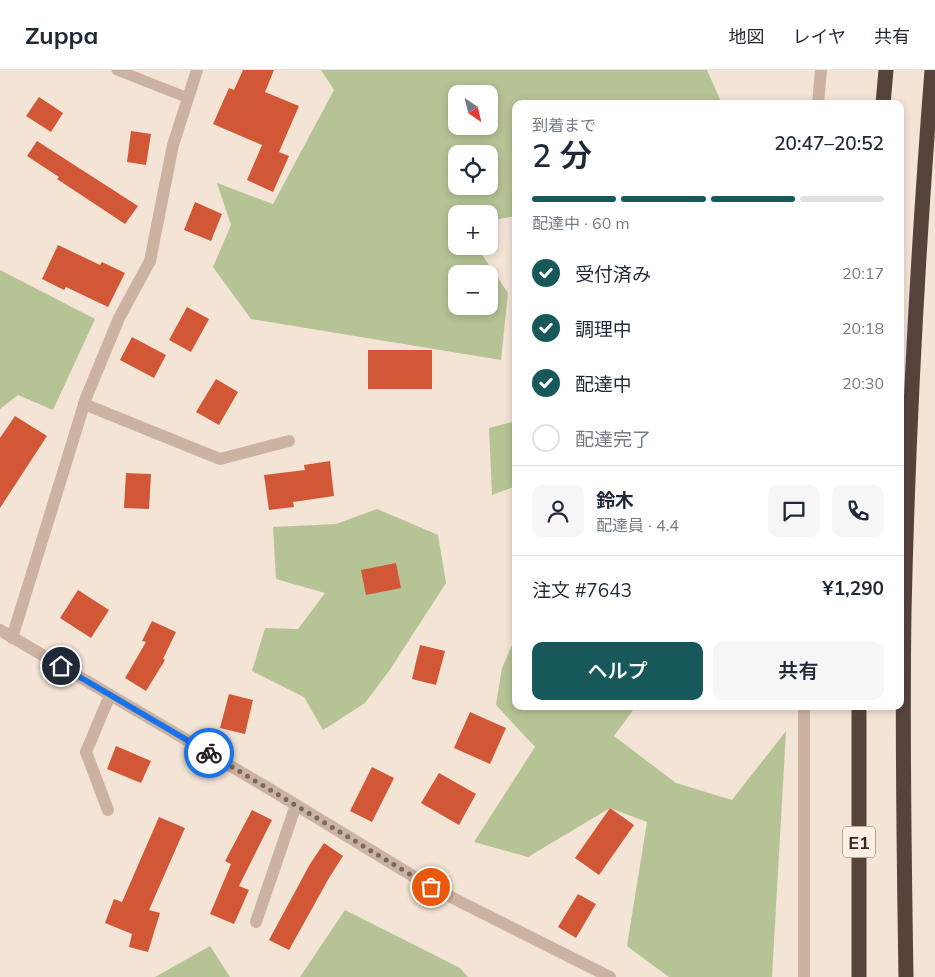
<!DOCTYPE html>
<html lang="ja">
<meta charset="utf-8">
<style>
:root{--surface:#fff;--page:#f6f6f7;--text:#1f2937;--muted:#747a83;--line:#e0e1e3;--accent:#17585a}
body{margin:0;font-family:Mulish,"Noto Sans JP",sans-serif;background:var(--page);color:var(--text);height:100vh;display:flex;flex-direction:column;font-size:19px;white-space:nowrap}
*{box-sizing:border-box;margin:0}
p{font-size:16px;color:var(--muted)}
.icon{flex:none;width:28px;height:28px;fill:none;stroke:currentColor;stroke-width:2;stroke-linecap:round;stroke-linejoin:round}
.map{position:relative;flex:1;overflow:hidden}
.sheet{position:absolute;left:512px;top:30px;width:392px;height:610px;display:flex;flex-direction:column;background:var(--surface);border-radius:10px;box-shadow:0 2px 8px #0003}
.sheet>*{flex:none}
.needle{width:32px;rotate:145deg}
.controls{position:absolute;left:448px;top:15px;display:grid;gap:10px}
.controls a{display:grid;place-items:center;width:50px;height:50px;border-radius:10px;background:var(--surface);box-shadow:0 2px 8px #0003;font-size:25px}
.pin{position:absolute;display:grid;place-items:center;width:42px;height:42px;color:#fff;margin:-21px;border:2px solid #fff;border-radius:50%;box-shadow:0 1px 5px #0007}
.courier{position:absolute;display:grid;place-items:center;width:50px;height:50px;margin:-25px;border:4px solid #1a73e8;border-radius:50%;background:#fff;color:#222;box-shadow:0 1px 6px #0007}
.headline em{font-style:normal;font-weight:600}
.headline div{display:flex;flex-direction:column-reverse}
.headline{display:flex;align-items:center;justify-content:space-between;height:85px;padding:0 20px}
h1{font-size:32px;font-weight:600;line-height:38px}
.bar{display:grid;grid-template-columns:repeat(4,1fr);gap:8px 5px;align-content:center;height:60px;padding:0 20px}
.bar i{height:6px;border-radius:4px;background:var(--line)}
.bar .selected{background:var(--accent)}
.bar p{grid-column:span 4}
.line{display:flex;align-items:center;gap:12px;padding:0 20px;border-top:1px solid var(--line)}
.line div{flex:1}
.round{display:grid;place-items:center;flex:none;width:52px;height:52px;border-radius:10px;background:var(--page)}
ol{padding:0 20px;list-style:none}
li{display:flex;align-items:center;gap:15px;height:55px}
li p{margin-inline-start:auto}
li .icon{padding:5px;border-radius:50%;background:var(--accent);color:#fff;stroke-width:4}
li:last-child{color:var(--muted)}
li i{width:28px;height:28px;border:2px solid var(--line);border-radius:50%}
.button{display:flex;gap:10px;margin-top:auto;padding:10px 20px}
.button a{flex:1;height:58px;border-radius:10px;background:var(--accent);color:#fff;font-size:20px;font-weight:600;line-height:58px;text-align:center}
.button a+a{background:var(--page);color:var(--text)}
header{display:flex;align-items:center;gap:30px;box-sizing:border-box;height:70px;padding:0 25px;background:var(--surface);border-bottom:1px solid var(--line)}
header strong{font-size:24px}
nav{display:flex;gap:28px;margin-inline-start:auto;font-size:18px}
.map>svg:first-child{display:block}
</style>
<header>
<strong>Zuppa</strong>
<nav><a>地図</a><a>レイヤ</a><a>共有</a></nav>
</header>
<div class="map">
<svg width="935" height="907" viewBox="0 0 935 907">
<rect width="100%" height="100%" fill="#f3e4d6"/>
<g fill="#b5c395" fill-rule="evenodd">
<path d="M321,0H707L722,34H516V146L489,151V144H456V176H476L508,223L501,290L251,249L213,197L231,155L217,113L273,134L334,20ZM456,24H489V56H456ZM456,84H489V116H456ZM456,204H489V236H456Z"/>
<path d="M0,200L95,249L53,340L18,325L0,339Z"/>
<path d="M516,351V416L492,425L489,358Z"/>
<path d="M377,439L438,465L446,513L389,601L365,633L323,660L304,627L252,601L265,558L298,559L325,523L276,509L273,457L336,454Z"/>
<path d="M516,566V636H636L614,666L676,713L732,730L786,661L772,907H669L627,876L647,752L610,738L528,787L474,772L535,677L496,635L502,598Z"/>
<path d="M345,840L460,898L468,907H300Z"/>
<path d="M210,876L230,907H155Z"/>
</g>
<g fill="#d15736">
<path d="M243,0H274L265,22L299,36L279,82L289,86L273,122L247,110L262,75L213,54L229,18L234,20Z"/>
<path d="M39,27L63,43L51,62L26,46Z"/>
<path d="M131,61L151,64L146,95L127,92Z"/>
<path d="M37,71L138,136L125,154L57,109L59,107L27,86Z"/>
<path d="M195,132L222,144L211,171L184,160Z"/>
<path d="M58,175L100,195L102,192L125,203L108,237L66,217L64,220L42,209Z"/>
<path d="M187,237L209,249L191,282L169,270Z"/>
<path d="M132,267L166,285L154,308L120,290Z"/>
<rect x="368" y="280" width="64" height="39"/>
<path d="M216,309L238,322L219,355L196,342Z"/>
<path d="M15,346L47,366L0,438V368Z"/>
<path d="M330,391L334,426L293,432L294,437L269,440L264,405L305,400L304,395Z"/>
<path d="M126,403L151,404L149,439L124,438Z"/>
<path d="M396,493L401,518L366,525L361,500Z"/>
<path d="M78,520L109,540L91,568L60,548Z"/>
<path d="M152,551L176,562L163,589L165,590L146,621L125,608L146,572L142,571Z"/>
<path d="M420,575L445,581L436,615L412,609Z"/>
<path d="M229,624L253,630L245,664L220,658Z"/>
<path d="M470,642L506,658L490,694L454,678Z"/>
<path d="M116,676L151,691L141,713L107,699Z"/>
<path d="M372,697L394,708L372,752L350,741Z"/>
<path d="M439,703L476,724L459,755L421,733Z"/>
<path d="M610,738L634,755L599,805L575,788Z"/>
<path d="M252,740L272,750L239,816L249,820L234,854L210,844L231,794L225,791Z"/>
<path d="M159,747L185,758L149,840L160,843L148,882L129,877L132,864L105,853L114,829L122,832Z"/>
<path d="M324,773L343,786L329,808L289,880L269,870L310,794Z"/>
<path d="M578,824L596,834L576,868L558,857Z"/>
</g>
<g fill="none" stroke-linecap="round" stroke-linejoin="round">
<path stroke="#ccb3a1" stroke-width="11" d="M117,0L188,28"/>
<g stroke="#ccb3a1" stroke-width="12">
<path d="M84,334L220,389L289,371"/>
<path d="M12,568L86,328L119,248L150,191L173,75L197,0"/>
<path d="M108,740L86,682L110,625"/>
<path d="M256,852L296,735"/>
</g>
<g stroke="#ccb3a1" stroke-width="12">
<path d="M818,34L821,0"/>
<path d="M0,560L268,718L431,817L610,907"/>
<path d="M804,636V907"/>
</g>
<g stroke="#57433b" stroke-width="15">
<path d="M883,34L886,0"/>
<path d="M859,636V907"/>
<path d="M906,907C904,785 902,664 904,542C908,361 918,180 932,0"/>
</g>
</g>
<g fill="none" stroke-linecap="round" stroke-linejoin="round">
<path stroke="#786a63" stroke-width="5" stroke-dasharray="0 9" d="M209,683L431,817"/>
<path stroke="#1a73e8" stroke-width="6" d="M61,596L209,683"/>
</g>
<g text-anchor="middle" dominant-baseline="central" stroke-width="4" stroke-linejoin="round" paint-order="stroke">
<rect fill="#faefe2" stroke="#70645e" stroke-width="1" x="843" y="756.5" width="32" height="31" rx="4"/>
<g font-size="18" font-weight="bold" fill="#352925">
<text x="859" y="772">E1</text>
</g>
</g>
</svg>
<div class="controls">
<a><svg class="needle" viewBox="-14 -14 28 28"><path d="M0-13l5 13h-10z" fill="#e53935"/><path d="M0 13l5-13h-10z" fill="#747a83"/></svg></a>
<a><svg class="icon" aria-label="locate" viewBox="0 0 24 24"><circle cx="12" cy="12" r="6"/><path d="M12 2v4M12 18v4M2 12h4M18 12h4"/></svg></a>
<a>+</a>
<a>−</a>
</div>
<div class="pin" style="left:431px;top:817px;background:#ea580c"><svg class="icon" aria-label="bag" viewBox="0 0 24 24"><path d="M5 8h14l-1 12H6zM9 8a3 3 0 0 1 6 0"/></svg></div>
<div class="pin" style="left:61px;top:596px;background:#1f2937"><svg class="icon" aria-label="home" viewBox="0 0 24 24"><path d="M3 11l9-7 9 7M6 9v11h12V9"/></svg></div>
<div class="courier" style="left:209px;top:683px"><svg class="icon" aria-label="bike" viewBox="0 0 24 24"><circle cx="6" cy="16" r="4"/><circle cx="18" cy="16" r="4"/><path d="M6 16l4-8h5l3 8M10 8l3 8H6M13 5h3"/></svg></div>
<section class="sheet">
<div class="headline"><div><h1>2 分</h1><p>到着まで</p></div><em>20:47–20:52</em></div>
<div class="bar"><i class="selected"></i><i class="selected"></i><i class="selected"></i><i></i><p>配達中 · 60 m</p></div>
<ol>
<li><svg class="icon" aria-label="check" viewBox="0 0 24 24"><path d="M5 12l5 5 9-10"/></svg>受付済み<p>20:17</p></li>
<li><svg class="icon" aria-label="check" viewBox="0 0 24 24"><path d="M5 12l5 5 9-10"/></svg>調理中<p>20:18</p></li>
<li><svg class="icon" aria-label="check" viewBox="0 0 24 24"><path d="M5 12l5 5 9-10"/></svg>配達中<p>20:30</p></li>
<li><i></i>配達完了</li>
</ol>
<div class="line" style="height:90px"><a class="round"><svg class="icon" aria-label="person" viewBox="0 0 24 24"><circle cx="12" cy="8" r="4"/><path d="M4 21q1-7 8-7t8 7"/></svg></a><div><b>鈴木</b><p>配達員 · 4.4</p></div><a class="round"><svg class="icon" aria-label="chat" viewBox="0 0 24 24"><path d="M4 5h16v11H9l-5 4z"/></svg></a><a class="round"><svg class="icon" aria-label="phone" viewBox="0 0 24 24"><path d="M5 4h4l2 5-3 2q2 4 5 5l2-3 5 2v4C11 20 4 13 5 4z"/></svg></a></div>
<div class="line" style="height:65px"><div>注文 #7643</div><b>¥1,290</b></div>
<div class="button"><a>ヘルプ</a><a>共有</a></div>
</section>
</div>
